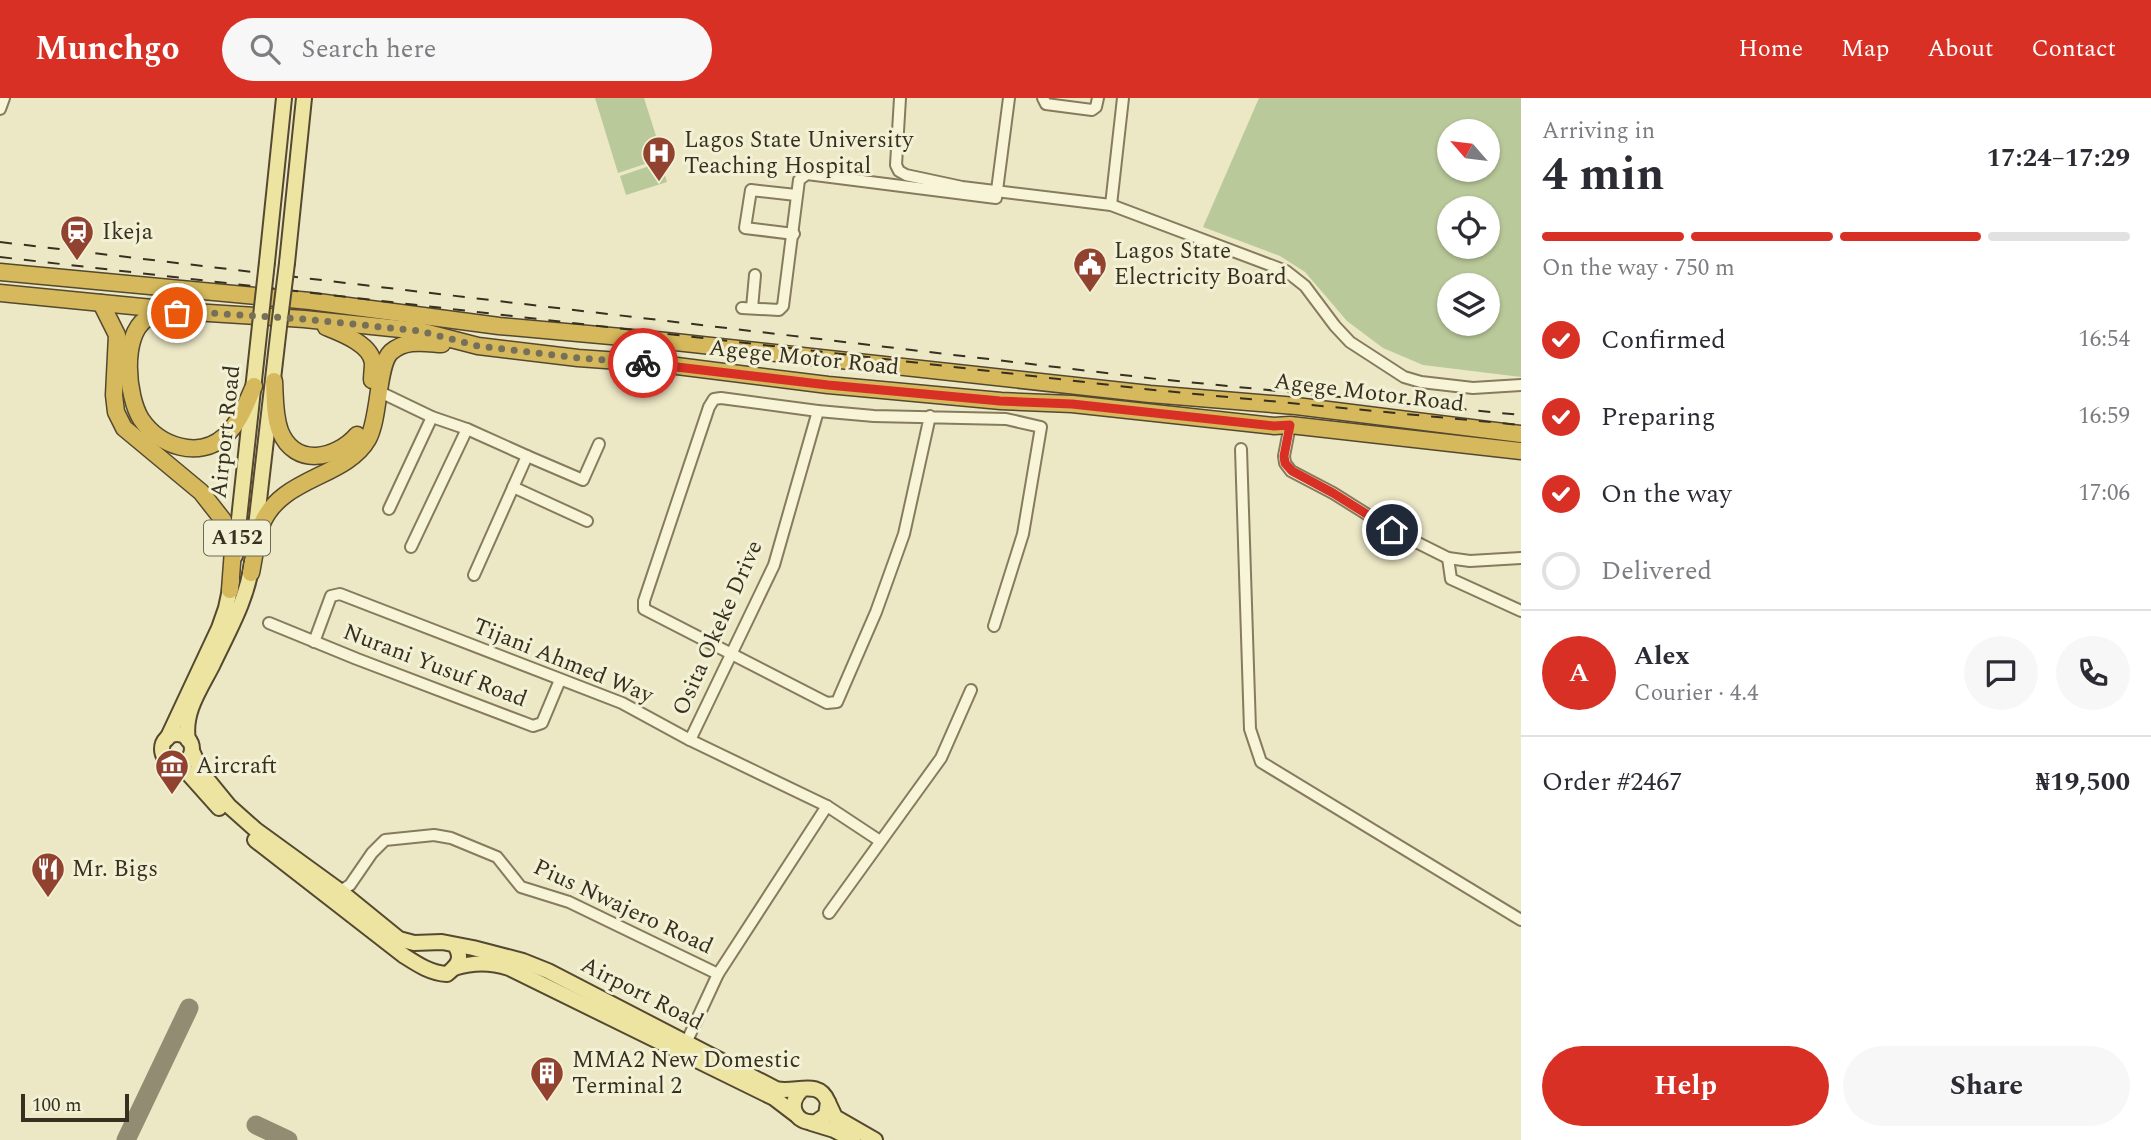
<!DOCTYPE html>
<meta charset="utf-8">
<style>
:root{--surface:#fff;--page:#f7f7f7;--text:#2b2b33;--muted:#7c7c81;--line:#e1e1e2;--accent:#d93025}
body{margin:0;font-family:Spectral,serif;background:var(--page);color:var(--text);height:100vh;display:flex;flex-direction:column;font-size:26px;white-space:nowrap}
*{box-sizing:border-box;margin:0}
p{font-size:23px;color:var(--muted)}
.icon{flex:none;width:38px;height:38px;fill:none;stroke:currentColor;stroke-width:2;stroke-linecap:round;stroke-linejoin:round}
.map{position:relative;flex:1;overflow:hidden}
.details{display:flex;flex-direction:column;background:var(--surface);width:630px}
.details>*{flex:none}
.needle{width:46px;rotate:298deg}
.fabs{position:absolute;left:1437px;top:21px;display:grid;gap:14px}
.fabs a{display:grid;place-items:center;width:63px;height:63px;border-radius:50%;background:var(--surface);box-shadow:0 2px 5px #0004;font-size:35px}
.scale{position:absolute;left:21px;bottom:18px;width:108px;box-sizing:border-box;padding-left:7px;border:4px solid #373020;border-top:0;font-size:19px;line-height:24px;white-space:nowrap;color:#373020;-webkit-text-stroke:5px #f3f1d5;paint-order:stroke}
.pin{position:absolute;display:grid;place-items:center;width:60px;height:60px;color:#fff;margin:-30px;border:4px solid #fff;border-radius:50%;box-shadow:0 2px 7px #0007}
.courier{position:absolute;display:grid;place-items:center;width:70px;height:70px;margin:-35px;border:5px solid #d93025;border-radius:50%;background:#fff;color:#222;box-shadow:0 2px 9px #0007}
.headline em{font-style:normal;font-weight:700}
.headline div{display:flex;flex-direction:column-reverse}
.headline{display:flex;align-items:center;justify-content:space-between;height:119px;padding:0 21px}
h1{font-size:46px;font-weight:700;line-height:52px}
.bar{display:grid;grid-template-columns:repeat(4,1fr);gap:10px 7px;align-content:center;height:84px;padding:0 21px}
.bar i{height:9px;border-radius:5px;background:var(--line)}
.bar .current{background:var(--accent)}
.bar p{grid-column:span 4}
.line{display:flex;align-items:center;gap:18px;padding:0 21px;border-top:2px solid var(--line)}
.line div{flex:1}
.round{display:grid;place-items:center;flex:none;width:74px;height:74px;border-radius:37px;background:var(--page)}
ol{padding:0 21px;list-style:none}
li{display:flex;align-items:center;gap:21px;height:77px}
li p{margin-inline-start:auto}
li .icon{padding:7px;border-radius:50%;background:var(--accent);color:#fff;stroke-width:4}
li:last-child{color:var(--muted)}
li i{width:38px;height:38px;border:4px solid var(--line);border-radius:50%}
.cta{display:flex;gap:14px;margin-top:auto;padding:14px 21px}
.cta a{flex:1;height:80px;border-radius:42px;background:var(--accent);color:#fff;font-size:28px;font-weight:700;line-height:80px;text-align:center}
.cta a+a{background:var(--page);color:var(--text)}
header{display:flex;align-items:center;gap:42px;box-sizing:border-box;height:98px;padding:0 35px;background:var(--accent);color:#fff}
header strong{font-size:33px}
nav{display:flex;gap:38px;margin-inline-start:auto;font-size:24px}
.search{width:490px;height:63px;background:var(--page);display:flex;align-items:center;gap:18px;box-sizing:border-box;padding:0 24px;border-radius:38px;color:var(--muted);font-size:26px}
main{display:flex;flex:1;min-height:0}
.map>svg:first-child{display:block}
</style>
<header>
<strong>Munchgo</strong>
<div class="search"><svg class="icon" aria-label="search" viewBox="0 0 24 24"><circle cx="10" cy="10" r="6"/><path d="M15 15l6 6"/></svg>Search here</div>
<nav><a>Home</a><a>Map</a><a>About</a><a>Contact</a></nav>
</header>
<main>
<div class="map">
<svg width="1521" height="1042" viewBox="0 0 1521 1042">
<rect width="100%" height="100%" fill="#ece8c6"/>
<g fill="#bac99a" fill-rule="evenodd">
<path d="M595,0H644L663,60L618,75Z"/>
<path d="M1259,0H1521V279L1423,267L1383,250L1347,223L1305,174L1280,158L1203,129ZM1488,33V72H1449V33ZM1488,110V149H1449V110ZM1488,187V226H1449V187Z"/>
<path d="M661,64L667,84L626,97L620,78Z"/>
</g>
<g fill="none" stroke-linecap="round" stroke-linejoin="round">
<g stroke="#928c73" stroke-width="19">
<path d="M256,1027L288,1042"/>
<path d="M126,1042L189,910"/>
</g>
<g stroke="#867b5d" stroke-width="14">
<g id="minor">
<path d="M900,0L896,67L899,73L906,77L962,89L1111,107L1286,173L1305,188L1335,228L1350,244L1404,279L1421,284L1473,290L1521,287"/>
<path d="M1043,0L1046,6L1092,12L1096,9L1098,0"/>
<path d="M0,11L4,0"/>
<path d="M1111,107L1123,0"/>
<path d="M794,136L745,130L751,92L796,97"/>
<path d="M742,210L779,212L783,208L799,82L807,76L996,100L1009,0"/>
<path d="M752,210L755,177"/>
<path d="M380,294L432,319L467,331L527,358L474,477"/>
<path d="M930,318L904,436L876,514L837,604L827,605L644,511V503L709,309L714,301L721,300L818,313L874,318L1006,321L1041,329L1023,436L994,528"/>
<path d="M1290,327L1284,358L1285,365L1291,373L1333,395L1392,432L1448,460L1470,463L1521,460"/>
<path d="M1241,351L1250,631L1261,664L1521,822"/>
<path d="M527,358L583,382L599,346"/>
<path d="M513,389L587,423"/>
<path d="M389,411L432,319"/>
<path d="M411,449L467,331"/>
<path d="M1448,460L1451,481L1521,513"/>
<path d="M269,525L357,561L533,628L542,625L560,582"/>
<path d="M314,544L331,498L340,496L622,605L690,642L827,708L880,743"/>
<path d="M690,642L774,467L818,313"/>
<path d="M340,793L350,787L372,755L385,742L434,737L451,740L497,759L521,789L569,804L718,876"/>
<path d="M829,815L941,660L971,592"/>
<path d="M686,945L718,876L827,708"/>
</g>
</g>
<g stroke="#544830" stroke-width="18">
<g id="major">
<path d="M267,164L284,0"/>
<path d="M287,165L304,0"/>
<path d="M255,437L279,229"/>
<path d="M235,458L260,227"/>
<circle cx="177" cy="651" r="15"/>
<path d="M167,641L219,530L226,510L232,482"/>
<path d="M188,642C183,614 201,590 213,566C228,534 248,500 252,464"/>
<path d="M192,653L202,675L229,708L256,732L340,793L399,841L414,845L442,844L473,850L523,863L548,873L776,991C795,996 819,980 828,1004L826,1017L816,1024C794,1027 786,1004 803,991"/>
<path d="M176,666L185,672L219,710"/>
<path d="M255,742L403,857C417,866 430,875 447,876C457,868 463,861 456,849"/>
<path d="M454,870C474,864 490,864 509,870L774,1000L795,1016"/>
<path d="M828,1004L835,1019L875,1042"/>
<path d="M811,1025L834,1032L853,1042"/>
</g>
</g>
<g stroke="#544830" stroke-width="19">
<g id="highway">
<path d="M0,174L310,203L499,228L666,243L1150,296L1296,308L1521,336"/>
<path d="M0,195L193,214L304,221L420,233L478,248L578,260L661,266L828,287L1001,303L1072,306L1274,328L1290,327L1521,353"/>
<path d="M101,205L117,237L114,297L116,314L124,330L201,394L223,422L233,452L230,492"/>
<path d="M166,216C160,217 152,217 146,221C121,238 127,299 141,321C159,348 199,362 225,338C240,324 246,306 254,288"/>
<path d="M326,229C341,235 371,246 373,265C373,271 372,277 372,282"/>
<path d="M274,283C275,299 274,317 280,333C295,370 336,361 357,337"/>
<path d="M251,475C254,460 256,442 261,428C280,378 345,381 368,341C380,319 377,267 391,254C406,241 424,245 442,246"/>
</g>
</g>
<use href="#minor" stroke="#f7f4d8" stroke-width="10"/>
<use href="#major" stroke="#ece4a0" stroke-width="14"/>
<use href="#highway" stroke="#d5b95c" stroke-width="16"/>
<g stroke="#373020" stroke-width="2" stroke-dasharray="12 12" stroke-linecap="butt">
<path d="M0,144L1157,281L1521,317"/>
<path d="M0,159L1154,292L1521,327"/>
</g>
<g stroke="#544830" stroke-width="18" stroke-linecap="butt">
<g id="major-bridge">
<path d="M260,227L267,164"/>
<path d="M279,229L287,165"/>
</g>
</g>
<use href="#major-bridge" stroke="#ece4a0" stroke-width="14"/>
</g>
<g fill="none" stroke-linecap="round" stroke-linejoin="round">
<path stroke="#76705a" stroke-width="7" stroke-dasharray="0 12.6" d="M177,215L193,214L304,221L420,233L478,248L578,260L643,265"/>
<path stroke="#d93025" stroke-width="9" d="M643,265L828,287L1000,303L1072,306L1274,328L1290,327L1284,358L1285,365L1292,373L1333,395L1392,432"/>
</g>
<defs>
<g id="hospital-pin" transform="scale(1.75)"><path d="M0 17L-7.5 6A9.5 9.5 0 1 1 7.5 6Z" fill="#914330" stroke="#f3f1d5"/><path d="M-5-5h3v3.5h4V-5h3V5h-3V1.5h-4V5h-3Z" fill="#fff"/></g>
<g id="station-pin" transform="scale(1.75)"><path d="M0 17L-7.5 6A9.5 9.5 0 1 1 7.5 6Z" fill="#914330" stroke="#f3f1d5"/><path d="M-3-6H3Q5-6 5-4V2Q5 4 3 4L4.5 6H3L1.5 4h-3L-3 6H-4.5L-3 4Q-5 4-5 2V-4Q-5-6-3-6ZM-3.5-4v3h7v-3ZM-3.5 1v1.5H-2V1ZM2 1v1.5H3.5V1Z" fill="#fff"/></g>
<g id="civic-pin" transform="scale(1.75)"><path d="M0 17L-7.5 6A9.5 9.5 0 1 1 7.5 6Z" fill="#914330" stroke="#f3f1d5"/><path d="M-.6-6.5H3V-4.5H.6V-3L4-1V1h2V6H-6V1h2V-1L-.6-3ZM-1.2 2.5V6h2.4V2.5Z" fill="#fff"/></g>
<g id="museum-pin" transform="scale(1.75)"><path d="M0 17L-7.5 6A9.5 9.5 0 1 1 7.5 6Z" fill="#914330" stroke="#f3f1d5"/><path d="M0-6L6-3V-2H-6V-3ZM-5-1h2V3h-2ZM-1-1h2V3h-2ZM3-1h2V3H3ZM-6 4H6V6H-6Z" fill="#fff"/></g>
<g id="restaurant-pin" transform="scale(1.75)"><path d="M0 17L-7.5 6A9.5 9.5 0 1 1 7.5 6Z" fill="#914330" stroke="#f3f1d5"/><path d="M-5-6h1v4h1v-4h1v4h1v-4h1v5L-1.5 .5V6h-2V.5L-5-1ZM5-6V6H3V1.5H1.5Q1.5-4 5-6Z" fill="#fff"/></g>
<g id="building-pin" transform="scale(1.75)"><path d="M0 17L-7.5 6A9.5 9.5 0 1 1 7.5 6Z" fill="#914330" stroke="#f3f1d5"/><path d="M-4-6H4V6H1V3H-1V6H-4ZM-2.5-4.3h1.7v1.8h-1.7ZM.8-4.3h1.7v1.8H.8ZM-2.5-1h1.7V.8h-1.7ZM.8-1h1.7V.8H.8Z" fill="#fff"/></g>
</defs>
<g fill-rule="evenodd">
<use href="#hospital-pin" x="659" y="55"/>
<use href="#station-pin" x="77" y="134"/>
<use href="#civic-pin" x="1090" y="166"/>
<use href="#museum-pin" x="172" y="668"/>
<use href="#restaurant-pin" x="48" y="771"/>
<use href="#building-pin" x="547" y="975"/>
</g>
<g text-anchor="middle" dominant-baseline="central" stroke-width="6" stroke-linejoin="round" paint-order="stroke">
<rect fill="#f3f1d5" stroke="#6f6a56" stroke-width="2" x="204" y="422.5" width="66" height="35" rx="5"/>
<g font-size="21" font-weight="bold" fill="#373020">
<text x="237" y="440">A152</text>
</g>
<g font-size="23" fill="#373020" stroke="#f3f1d5" text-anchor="start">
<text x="684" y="42">Lagos State University<tspan x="684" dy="26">Teaching Hospital</tspan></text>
<text x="102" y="134">Ikeja</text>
<text x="1114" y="153">Lagos State<tspan x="1114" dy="26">Electricity Board</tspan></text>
<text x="196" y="668">Aircraft</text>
<text x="72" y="771">Mr. Bigs</text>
<text x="572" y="962">MMA2 New Domestic<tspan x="572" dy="26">Terminal 2</tspan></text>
</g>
<g font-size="23" fill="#373020" stroke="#f3f1d5">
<text transform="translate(804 260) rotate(6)">Agege Motor Road</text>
<text transform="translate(1369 295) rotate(7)">Agege Motor Road</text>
<text transform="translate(226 334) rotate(-84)">Airport Road</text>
<text transform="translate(718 530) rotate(-66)">Osita Okeke Drive</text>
<text transform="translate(563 563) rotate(22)">Tijani Ahmed Way</text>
<text transform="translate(435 568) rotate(21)">Nurani Yusuf Road</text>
<text transform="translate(623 809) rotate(25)">Pius Nwajero Road</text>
<text transform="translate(642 896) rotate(27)">Airport Road</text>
</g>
</g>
</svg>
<div class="fabs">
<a><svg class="needle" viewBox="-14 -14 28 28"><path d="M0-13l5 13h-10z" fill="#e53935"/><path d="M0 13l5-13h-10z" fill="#7c7c81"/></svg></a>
<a><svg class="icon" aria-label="locate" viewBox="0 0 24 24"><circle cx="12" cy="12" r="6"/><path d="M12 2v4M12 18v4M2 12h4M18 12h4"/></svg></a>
<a><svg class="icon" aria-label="layers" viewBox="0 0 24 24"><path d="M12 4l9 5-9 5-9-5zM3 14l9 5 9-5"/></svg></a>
</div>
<div class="scale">100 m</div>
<div class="pin" style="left:177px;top:215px;background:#ea580c"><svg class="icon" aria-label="bag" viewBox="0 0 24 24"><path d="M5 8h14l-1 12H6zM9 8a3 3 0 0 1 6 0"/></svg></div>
<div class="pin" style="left:1392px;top:432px;background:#1f2937"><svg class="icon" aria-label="home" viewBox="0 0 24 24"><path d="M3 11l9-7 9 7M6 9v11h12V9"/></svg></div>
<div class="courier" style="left:643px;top:265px"><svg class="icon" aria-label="bike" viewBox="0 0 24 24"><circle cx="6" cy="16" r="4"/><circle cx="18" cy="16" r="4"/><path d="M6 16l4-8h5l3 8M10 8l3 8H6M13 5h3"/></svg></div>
</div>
<section class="details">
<div class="headline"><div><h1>4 min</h1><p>Arriving in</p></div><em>17:24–17:29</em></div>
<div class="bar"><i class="current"></i><i class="current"></i><i class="current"></i><i></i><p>On the way · 750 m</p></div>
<ol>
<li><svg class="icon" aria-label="check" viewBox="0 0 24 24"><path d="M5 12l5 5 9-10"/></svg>Confirmed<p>16:54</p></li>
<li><svg class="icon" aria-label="check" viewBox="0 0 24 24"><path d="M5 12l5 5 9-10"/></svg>Preparing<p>16:59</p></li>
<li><svg class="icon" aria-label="check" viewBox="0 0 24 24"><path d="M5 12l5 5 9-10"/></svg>On the way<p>17:06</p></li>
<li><i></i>Delivered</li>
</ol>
<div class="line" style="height:126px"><b class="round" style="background:var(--accent);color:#fff">A</b><div><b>Alex</b><p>Courier · 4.4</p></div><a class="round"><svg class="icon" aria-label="chat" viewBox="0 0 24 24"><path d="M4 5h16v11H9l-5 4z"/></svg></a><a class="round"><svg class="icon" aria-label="phone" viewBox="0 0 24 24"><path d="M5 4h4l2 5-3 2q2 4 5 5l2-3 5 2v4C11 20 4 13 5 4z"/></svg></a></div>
<div class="line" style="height:91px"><div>Order #2467</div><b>₦19,500</b></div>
<div class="cta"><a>Help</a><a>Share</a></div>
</section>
</main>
